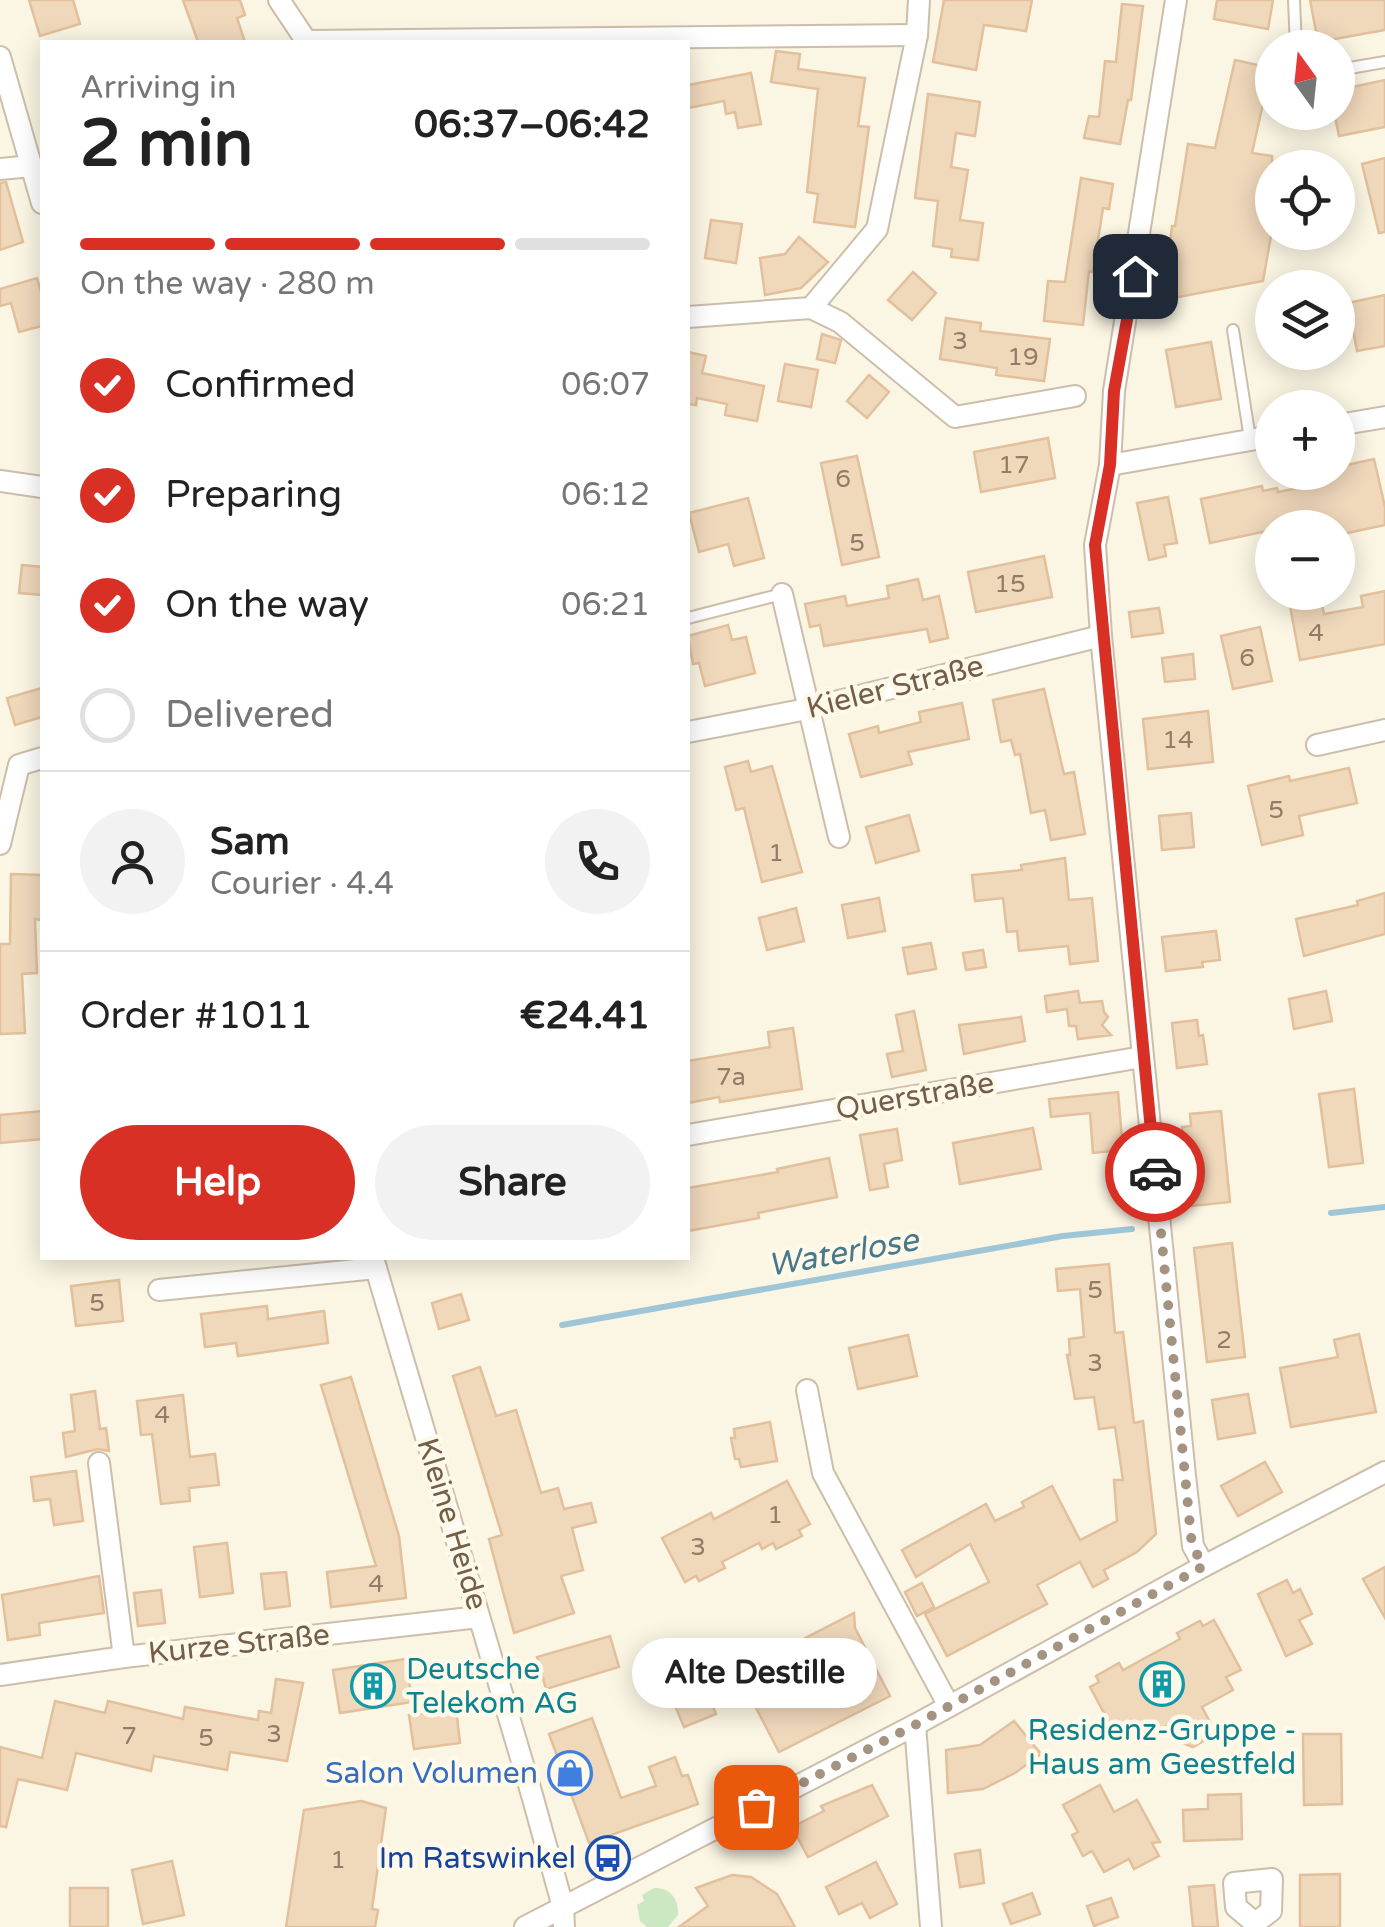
<!DOCTYPE html>
<meta charset="utf-8">
<style>
:root{--surface:#fff;--page:#f2f2f2;--text:#222;--muted:#767676;--line:#e0e0e0;--accent:#d93025}
body{margin:0;font-family:"Varela Round",sans-serif;background:var(--page);color:var(--text);height:100vh;display:flex;flex-direction:column;font-size:38px;white-space:nowrap}
*{box-sizing:border-box;margin:0}
p{font-size:32px;color:var(--muted)}
.icon{flex:none;width:55px;height:55px;fill:none;stroke:currentColor;stroke-width:2;stroke-linecap:round;stroke-linejoin:round}
.map{position:relative;flex:1;overflow:hidden}
.side{position:absolute;left:40px;top:40px;width:650px;height:1220px;display:flex;flex-direction:column;background:var(--surface);border-radius:0px;box-shadow:0 5px 25px #0003}
.side>*{flex:none}
.needle{width:65px;rotate:345deg}
.buttons{position:absolute;left:1255px;top:30px;display:grid;gap:20px}
.buttons a{display:grid;place-items:center;width:100px;height:100px;border-radius:50%;background:var(--surface);box-shadow:0 5px 25px #0003;font-size:50px}
.pin{position:absolute;display:grid;place-items:center;width:85px;height:85px;color:#fff;margin:-42px;border-radius:20px;box-shadow:0 5px 15px #0006}
.courier{position:absolute;display:grid;place-items:center;width:100px;height:100px;margin:-50px;border:8px solid #d93025;border-radius:50%;background:#fff;color:#222;box-shadow:0 2px 12px #0007}
.bubble{position:absolute;height:70px;border-radius:35px;background:var(--surface);box-shadow:0 5px 25px #0003;font-size:32px;font-weight:700;line-height:70px;text-align:center}
.overview em{font-style:normal;font-weight:700}
.overview div{display:flex;flex-direction:column-reverse}
.overview{display:flex;align-items:center;justify-content:space-between;height:170px;padding:0 40px}
h1{font-size:65px;font-weight:700;line-height:75px}
.bar{display:grid;grid-template-columns:repeat(4,1fr);gap:15px 10px;align-content:center;height:120px;padding:0 40px}
.bar i{height:12px;border-radius:8px;background:var(--line)}
.bar .current{background:var(--accent)}
.bar p{grid-column:span 4}
.line{display:flex;align-items:center;gap:25px;padding:0 40px;border-top:2px solid var(--line)}
.line div{flex:1}
.round{display:grid;place-items:center;flex:none;width:105px;height:105px;border-radius:52px;background:var(--page)}
ol{padding:0 40px;list-style:none}
li{display:flex;align-items:center;gap:30px;height:110px}
li p{margin-inline-start:auto}
li .icon{padding:10px;border-radius:50%;background:var(--accent);color:#fff;stroke-width:4}
li:last-child{color:var(--muted)}
li i{width:55px;height:55px;border:5px solid var(--line);border-radius:50%}
.cta{display:flex;gap:20px;margin-top:auto;padding:20px 40px}
.cta a{flex:1;height:115px;border-radius:60px;background:var(--accent);color:#fff;font-size:40px;font-weight:700;line-height:115px;text-align:center}
.cta a+a{background:var(--page);color:var(--text)}
.map>svg:first-child{display:block}
</style>
<div class="map">
<svg width="1385" height="1927" viewBox="0 0 1385 1927">
<rect width="100%" height="100%" fill="#fbf5e3"/>
<path fill="#cce8c2" d="M654,1888C670,1888 679,1898 678,1915L668,1927H647L640,1921L637,1905L644,1901L642,1895Z"/>
<g fill="none" stroke-linecap="round" stroke-linejoin="round">
<g stroke="#9fc6d6" stroke-width="6">
<path d="M1331,1213L1385,1207"/>
<path d="M562,1325L1063,1236L1132,1229"/>
</g>
</g>
<g fill="#f0d8bb" stroke="#e2c09c" stroke-width="2.5">
<path d="M29,0H73L80,24L40,36Z"/>
<path d="M183,0H240L245,15L237,18L245,42H198Z"/>
<path d="M944,0H1032L1026,31L984,25L976,70L933,62Z"/>
<path d="M1217,0H1273L1268,29L1214,19Z"/>
<path d="M1310,0H1385V30L1318,42Z"/>
<path d="M1122,4L1143,6L1131,100H1128L1120,144L1084,138L1089,116L1099,117L1105,61L1116,62Z"/>
<path d="M776,51L800,54L798,69L865,78L858,126L869,127L855,227L814,222L818,194L807,192L818,89L771,82Z"/>
<path d="M1235,60L1271,68L1252,153L1272,156V230L1263,281L1163,300L1172,226H1175L1188,144L1215,148Z"/>
<path d="M751,73L761,124L738,128L735,112L726,114L724,101L688,108V85Z"/>
<path d="M1385,80V127L1339,136L1334,112H1338V90Z"/>
<path d="M928,94L980,102L975,136L956,133L951,167L968,170L960,220L983,223L978,260L951,257L952,249L933,246L938,201L915,198Z"/>
<path d="M1385,158V232L1379,233L1362,164Z"/>
<path d="M1081,178L1113,184L1109,209L1103,208L1093,272L1089,271L1083,325L1044,321L1048,281L1065,282Z"/>
<path d="M6,182L23,242L0,250V183Z"/>
<path d="M711,220L742,224L736,263L705,258Z"/>
<path d="M799,237L828,262L801,288L765,295L760,258L785,254Z"/>
<path d="M913,272L936,293L912,320L888,300Z"/>
<path d="M37,278L42,296V326L19,332L11,303L0,306V289Z"/>
<path d="M1385,295V346L1357,351L1348,303Z"/>
<path d="M946,318L981,323L980,331L1050,339L1044,381L996,375L997,368L940,359Z"/>
<path d="M822,334L841,340L835,363L817,359Z"/>
<path d="M1211,342L1221,399L1176,407L1166,350Z"/>
<path d="M688,352L706,356L702,373L764,386L757,421L725,415L727,404L697,398L696,405L688,404Z"/>
<path d="M785,364L818,370L811,407L778,401Z"/>
<path d="M869,375L889,392L867,418L847,401Z"/>
<path d="M1048,438L1055,478L981,492L974,452Z"/>
<path d="M857,456L879,557L842,565L821,463Z"/>
<path d="M1374,459L1385,507V525L1343,534L1342,528H1272V530L1210,543L1201,499L1262,486L1263,491L1277,488L1278,492L1332,481L1330,472H1338V467Z"/>
<path d="M1168,497L1177,543L1164,545L1166,556L1149,560L1137,503Z"/>
<path d="M748,498L764,558L734,566L728,544L699,552L689,513Z"/>
<path d="M1044,556L1052,597L976,612L968,572Z"/>
<path d="M22,565L42,567V595L19,593Z"/>
<path d="M918,579L923,600L939,596L948,638L930,642L927,629L824,646L820,625L810,627L805,604L845,596L847,606L889,598L887,586Z"/>
<path d="M1385,591V644L1300,660L1290,606L1321,600L1324,614L1363,607L1361,596Z"/>
<path d="M1159,608L1163,633L1132,637L1129,612Z"/>
<path d="M728,625L732,640L746,637L755,673L705,686L699,663L693,664L688,636Z"/>
<path d="M1260,627L1272,681L1233,689L1221,636Z"/>
<path d="M1193,654L1195,679L1165,682L1162,658Z"/>
<path d="M42,688V717L15,725L7,698Z"/>
<path d="M1044,689L1064,774L1074,772L1085,834L1051,840L1045,810L1031,813L1020,754L1015,755L1011,740L1001,742L993,700Z"/>
<path d="M962,703L969,739L908,752L912,764L861,777L849,734L878,726L879,733L921,722L919,712Z"/>
<path d="M1208,711L1213,762L1148,769L1143,719Z"/>
<path d="M748,761L751,772L772,766L802,872L762,882L744,808L736,810L725,767Z"/>
<path d="M1349,768L1357,803L1299,816L1303,835L1262,845L1248,786L1289,776L1290,781Z"/>
<path d="M1191,813L1194,847L1162,850L1159,816Z"/>
<path d="M909,815L919,851L876,863L866,827Z"/>
<path d="M1065,858L1069,900L1092,898L1098,961L1070,964L1068,946L1019,951L1017,931L1007,932L1003,898L975,901L972,875L1022,870L1021,865Z"/>
<path d="M11,874L42,875V920L35,919L37,973L22,974L25,1033L0,1034V944H10Z"/>
<path d="M1385,893V934L1304,956L1296,919L1358,905L1357,901Z"/>
<path d="M879,898L885,931L848,938L842,905Z"/>
<path d="M796,908L804,941L767,950L759,918Z"/>
<path d="M1216,931L1220,960L1202,962L1203,967L1166,971L1162,937Z"/>
<path d="M931,943L936,969L908,974L903,948Z"/>
<path d="M983,950L986,967L966,970L963,953Z"/>
<path d="M1078,991L1080,1003L1102,1001L1104,1012L1108,1017L1102,1025L1111,1035L1078,1039L1076,1026H1069L1067,1009L1047,1012L1045,996Z"/>
<path d="M1326,991L1332,1021L1294,1029L1289,999Z"/>
<path d="M914,1011L926,1070L892,1077L887,1054L903,1051L896,1015Z"/>
<path d="M1021,1017L1025,1041L964,1054L959,1025Z"/>
<path d="M1197,1020L1199,1036L1203,1035L1207,1064L1177,1068L1172,1023Z"/>
<path d="M793,1028L802,1089L720,1102L719,1097L688,1103V1061L770,1047L768,1032Z"/>
<path d="M1354,1089L1363,1163L1329,1167L1319,1094Z"/>
<path d="M1118,1092L1123,1150L1093,1153L1090,1113L1051,1117L1049,1099Z"/>
<path d="M42,1111V1139L0,1143V1115Z"/>
<path d="M1221,1111L1230,1202L1192,1206L1182,1127L1191,1126L1190,1114Z"/>
<path d="M1033,1128L1041,1169L960,1184L953,1143Z"/>
<path d="M897,1129L902,1160L884,1164L888,1187L870,1190L860,1135Z"/>
<path d="M829,1158L837,1197L758,1213L759,1218L688,1231V1188L778,1172L777,1169Z"/>
<path d="M1232,1243L1245,1357L1207,1362L1194,1248Z"/>
<path d="M1109,1264L1115,1333L1123,1332L1134,1423L1143,1421L1156,1534L1137,1552L1104,1570L1108,1579L1093,1587L1080,1562L1037,1585L1047,1604L947,1656L925,1614L989,1582L970,1544L916,1577L902,1550L986,1504L995,1521L1024,1507L1022,1502L1052,1486L1080,1540L1117,1521L1114,1480H1123L1115,1427L1099,1429L1094,1397L1075,1399L1067,1355H1070L1069,1339L1084,1337L1080,1289L1058,1291L1056,1269Z"/>
<path d="M119,1280L123,1321L76,1326L71,1286Z"/>
<path d="M461,1294L469,1320L439,1329L432,1303Z"/>
<path d="M267,1306L268,1319L324,1311L328,1343L238,1356L236,1343L205,1347L201,1314Z"/>
<path d="M1359,1334L1376,1412L1291,1427L1280,1368L1338,1357L1334,1340Z"/>
<path d="M908,1335L917,1376L858,1389L849,1348Z"/>
<path d="M480,1367L496,1416L516,1410L541,1493L558,1488L564,1509L591,1503L596,1522L572,1528L583,1570L561,1576L574,1613L514,1633L489,1539L502,1535L453,1376Z"/>
<path d="M351,1377L399,1536L406,1598L331,1607L327,1572L376,1566L321,1385Z"/>
<path d="M95,1391L100,1429L106,1428L109,1451L98,1449L66,1457L63,1433L75,1431L71,1395Z"/>
<path d="M1248,1394L1255,1433L1218,1439L1212,1400Z"/>
<path d="M183,1395L190,1457L215,1454L219,1485L189,1488L190,1501L161,1504L152,1434L141,1435L137,1401Z"/>
<path d="M770,1422L777,1461L741,1467L739,1459H735L731,1438H735L734,1429Z"/>
<path d="M1265,1462L1282,1492L1238,1516L1221,1486Z"/>
<path d="M76,1471L83,1521L54,1525L50,1499L34,1501L31,1477Z"/>
<path d="M787,1481L810,1524L799,1530L802,1536L776,1549L773,1543L762,1549L759,1543L722,1562L725,1568L699,1581L696,1576L685,1582L662,1538L711,1513L714,1519Z"/>
<path d="M227,1543L233,1593L200,1597L194,1547Z"/>
<path d="M1385,1567V1618L1363,1579Z"/>
<path d="M286,1572L290,1606L265,1609L261,1574Z"/>
<path d="M99,1576L104,1613L39,1623L40,1635L8,1640L2,1595Z"/>
<path d="M1287,1580L1293,1593L1300,1589L1312,1614L1299,1620L1312,1644L1286,1656L1258,1594Z"/>
<path d="M922,1583L934,1607L917,1616L905,1592Z"/>
<path d="M161,1590L165,1623L138,1626L134,1593Z"/>
<path d="M854,1613L855,1628L890,1696L779,1752L743,1683L724,1673L747,1668Z"/>
<path d="M1214,1620L1241,1670L1226,1677L1233,1690L1202,1707L1211,1724L1207,1739L1193,1747L1177,1741L1168,1725L1135,1742L1128,1729L1116,1735L1090,1687L1099,1682L1096,1676L1119,1663L1123,1670L1180,1639L1177,1633L1200,1621L1203,1626Z"/>
<path d="M610,1636L619,1667L546,1689L537,1657Z"/>
<path d="M406,1659L412,1702L340,1713L333,1670Z"/>
<path d="M699,1672L716,1714L684,1727L667,1686Z"/>
<path d="M276,1679L303,1683L287,1761L230,1752L227,1770L154,1756L151,1771L76,1753L67,1790L18,1779L6,1827L0,1826V1747L42,1758L55,1701L105,1713L108,1701L183,1719L185,1707L258,1720L259,1711L271,1713Z"/>
<path d="M456,1709L460,1743L414,1749L409,1715Z"/>
<path d="M592,1718L621,1798L656,1786L649,1767L675,1757L682,1776L688,1775L698,1804L589,1843L549,1734Z"/>
<path d="M1014,1721L1041,1754L1015,1773L983,1789L948,1793L946,1750L980,1745Z"/>
<path d="M1303,1734H1341L1342,1804L1304,1805Z"/>
<path d="M872,1785L888,1816L808,1857L792,1827L824,1811L821,1806Z"/>
<path d="M1100,1785L1114,1812L1137,1800L1160,1842L1152,1843L1159,1856L1134,1869L1129,1859L1104,1872L1092,1851L1083,1856L1072,1835L1078,1832L1063,1805Z"/>
<path d="M1241,1794L1242,1839L1184,1841L1183,1810L1208,1809V1795Z"/>
<path d="M361,1801L386,1808L372,1909L378,1910L375,1927H286L304,1810Z"/>
<path d="M980,1850L984,1883L960,1887L955,1854Z"/>
<path d="M172,1861L184,1915L143,1924L132,1870Z"/>
<path d="M876,1862L897,1904L870,1918L862,1903L839,1914L826,1887Z"/>
<path d="M1340,1874V1927H1300V1875Z"/>
<path d="M732,1875L751,1877L777,1894L795,1927H679L708,1906L696,1888Z"/>
<path d="M1214,1885L1218,1927H1193L1189,1887Z"/>
<rect x="70" y="1888" width="38" height="39"/>
<path d="M1032,1893L1040,1914L1011,1924L1003,1904Z"/>
<path d="M1111,1898L1118,1917L1094,1926L1087,1906Z"/>
</g>
<g fill="none" stroke-linecap="round" stroke-linejoin="round">
<g stroke="#ccbeaa" stroke-width="14">
<g id="lane">
<path d="M1294,0L1296,48"/>
<path d="M1338,70L1385,62"/>
<path d="M1297,112V115"/>
<path d="M1233,330L1250,439"/>
<path d="M688,618L782,594"/>
</g>
</g>
<g stroke="#ccbeaa" stroke-width="24">
<g id="street">
<path d="M279,0L307,42"/>
<path d="M1176,0L1114,391L1110,465L1095,545L1101,636L1185,1476L1193,1546L1204,1566"/>
<path d="M307,41L917,35"/>
<path d="M0,57L42,203"/>
<path d="M0,169L32,166"/>
<path d="M811,308L840,322L955,417L1075,396"/>
<path d="M688,317L811,308L877,229L917,35L919,0"/>
<path d="M1338,425L1385,417"/>
<path d="M1110,465L1272,436"/>
<path d="M0,481L42,487"/>
<path d="M782,594L839,837"/>
<path d="M688,732L807,709L1101,636"/>
<path d="M1317,745L1385,730"/>
<path d="M0,844L19,765L42,758"/>
<path d="M688,1135L1142,1057"/>
<path d="M373,1258L532,1795L563,1907L564,1927"/>
<path d="M159,1290L376,1268"/>
<path d="M807,1390L823,1473L949,1706"/>
<path d="M99,1463L124,1657"/>
<path d="M0,1675L124,1657L479,1617"/>
<path d="M915,1725L931,1927"/>
<path d="M1255,1923L1271,1911L1272,1879L1234,1883L1236,1907L1255,1923L1256,1927"/>
<path d="M525,1927L915,1725L1204,1566L1385,1472"/>
</g>
</g>
<use href="#lane" stroke="#fff" stroke-width="10"/>
<use href="#street" stroke="#fff" stroke-width="20"/>
</g>
<g fill="none" stroke-linecap="round" stroke-linejoin="round">
<path stroke="#a39380" stroke-width="10" stroke-dasharray="0 18" d="M756,1807L915,1725L1204,1566L1192,1546L1155,1172"/>
<path stroke="#d93025" stroke-width="12" d="M1135,276L1114,391L1110,465L1095,545L1155,1172"/>
</g>
<defs>
<g id="building-ring" transform="scale(2.25)"><circle r="9.5" fill="#fff9e9" stroke="#0f9aa8" stroke-width="1.5"/><path d="M-4-6H4V6H1V3H-1V6H-4ZM-2.5-4.3h1.7v1.8h-1.7ZM.8-4.3h1.7v1.8H.8ZM-2.5-1h1.7V.8h-1.7ZM.8-1h1.7V.8H.8Z" fill="#0f9aa8"/></g>
<g id="shop-ring" transform="scale(2.25)"><circle r="9.5" fill="#fff9e9" stroke="#3f7fe0" stroke-width="1.5"/><path d="M-5-2.5h2.3a2.7 3.5 0 0 1 5.4 0H5L5.5 6h-11ZM-1.5-2.5h3a1.5 2.3 0 0 0-3 0Z" fill="#3f7fe0"/></g>
<g id="bus-ring" transform="scale(2.25)"><circle r="9.5" fill="#fff9e9" stroke="#1a4fb4" stroke-width="1.5"/><path d="M-5-6H5V4H4V6H2V4H-2V6H-4V4H-5ZM-3.5-4V0h7V-4ZM-3.5 1.2v1.5H-2V1.2ZM2 1.2v1.5H3.5V1.2Z" fill="#1a4fb4"/></g>
</defs>
<g fill-rule="evenodd">
<use href="#building-ring" x="1162" y="1684"/>
<use href="#building-ring" x="373" y="1686"/>
<use href="#shop-ring" x="570" y="1773"/>
<use href="#bus-ring" x="608" y="1858"/>
</g>
<g text-anchor="middle" dominant-baseline="central" stroke-width="9" stroke-linejoin="round" paint-order="stroke">
<g font-size="25" fill="#927c66">
<text x="960" y="341">3</text>
<text x="1023" y="357">19</text>
<text x="1014" y="465">17</text>
<text x="843" y="479">6</text>
<text x="857" y="543">5</text>
<text x="1010" y="584">15</text>
<text x="1316" y="633">4</text>
<text x="1247" y="658">6</text>
<text x="1178" y="740">14</text>
<text x="1276" y="810">5</text>
<text x="776" y="853">1</text>
<text x="731" y="1077">7a</text>
<text x="1095" y="1290">5</text>
<text x="97" y="1303">5</text>
<text x="1224" y="1340">2</text>
<text x="1095" y="1363">3</text>
<text x="162" y="1415">4</text>
<text x="775" y="1515">1</text>
<text x="698" y="1547">3</text>
<text x="376" y="1584">4</text>
<text x="274" y="1734">3</text>
<text x="129" y="1736">7</text>
<text x="206" y="1738">5</text>
<text x="338" y="1860">1</text>
</g>
<g font-size="30" fill="#735e4a" stroke="#fff9e9">
<text transform="translate(895 687) rotate(-14)">Kieler Straße</text>
<text transform="translate(915 1096) rotate(-10)">Querstraße</text>
<text transform="translate(452 1524) rotate(73)">Kleine Heide</text>
<text transform="translate(239 1644) rotate(-6)">Kurze Straße</text>
</g>
<g font-size="30" fill="#0d838f" stroke="#fff9e9" text-anchor="start">
<text x="406" y="1669">Deutsche<tspan x="406" dy="34">Telekom AG</tspan></text>
<text x="1162" y="1730" text-anchor="middle">Residenz-Gruppe -<tspan x="1162" dy="34">Haus am Geestfeld</tspan></text>
</g>
<g font-size="30" fill="#366cbe" stroke="#fff9e9" text-anchor="end">
<text x="538" y="1773">Salon Volumen</text>
</g>
<g font-size="30" fill="#164399" stroke="#fff9e9" text-anchor="end">
<text x="576" y="1858">Im Ratswinkel</text>
</g>
<g font-size="32" font-style="italic" fill="#47788c" stroke="#fff9e9">
<text transform="translate(843 1253) rotate(-10)">Waterlose</text>
</g>
</g>
</svg>
<div class="buttons">
<a><svg class="needle" viewBox="-14 -14 28 28"><path d="M0-13l5 13h-10z" fill="#e53935"/><path d="M0 13l5-13h-10z" fill="#767676"/></svg></a>
<a><svg class="icon" aria-label="locate" viewBox="0 0 24 24"><circle cx="12" cy="12" r="6"/><path d="M12 2v4M12 18v4M2 12h4M18 12h4"/></svg></a>
<a><svg class="icon" aria-label="layers" viewBox="0 0 24 24"><path d="M12 4l9 5-9 5-9-5zM3 14l9 5 9-5"/></svg></a>
<a>+</a>
<a>−</a>
</div>
<div class="pin" style="left:756px;top:1807px;background:#ea580c"><svg class="icon" aria-label="bag" viewBox="0 0 24 24"><path d="M5 8h14l-1 12H6zM9 8a3 3 0 0 1 6 0"/></svg></div>
<div class="pin" style="left:1135px;top:276px;background:#1f2937"><svg class="icon" aria-label="home" viewBox="0 0 24 24"><path d="M3 11l9-7 9 7M6 9v11h12V9"/></svg></div>
<div class="courier" style="left:1155px;top:1172px"><svg class="icon" aria-label="car" viewBox="0 0 24 24"><path d="M5 17H2v-5l4-1 3-4h7l3 4 3 1v5h-3M9 17h6M6 11h13"/><circle cx="7" cy="17" r="2"/><circle cx="17" cy="17" r="2"/></svg></div>
<div class="bubble" style="left:632px;top:1638px;width:245px">Alte Destille</div>
<section class="side">
<div class="overview"><div><h1>2 min</h1><p>Arriving in</p></div><em>06:37–06:42</em></div>
<div class="bar"><i class="current"></i><i class="current"></i><i class="current"></i><i></i><p>On the way · 280 m</p></div>
<ol>
<li><svg class="icon" aria-label="check" viewBox="0 0 24 24"><path d="M5 12l5 5 9-10"/></svg>Confirmed<p>06:07</p></li>
<li><svg class="icon" aria-label="check" viewBox="0 0 24 24"><path d="M5 12l5 5 9-10"/></svg>Preparing<p>06:12</p></li>
<li><svg class="icon" aria-label="check" viewBox="0 0 24 24"><path d="M5 12l5 5 9-10"/></svg>On the way<p>06:21</p></li>
<li><i></i>Delivered</li>
</ol>
<div class="line" style="height:180px"><a class="round"><svg class="icon" aria-label="person" viewBox="0 0 24 24"><circle cx="12" cy="8" r="4"/><path d="M4 21q1-7 8-7t8 7"/></svg></a><div><b>Sam</b><p>Courier · 4.4</p></div><a class="round"><svg class="icon" aria-label="phone" viewBox="0 0 24 24"><path d="M5 4h4l2 5-3 2q2 4 5 5l2-3 5 2v4C11 20 4 13 5 4z"/></svg></a></div>
<div class="line" style="height:130px"><div>Order #1011</div><b>€24.41</b></div>
<div class="cta"><a>Help</a><a>Share</a></div>
</section>
</div>
